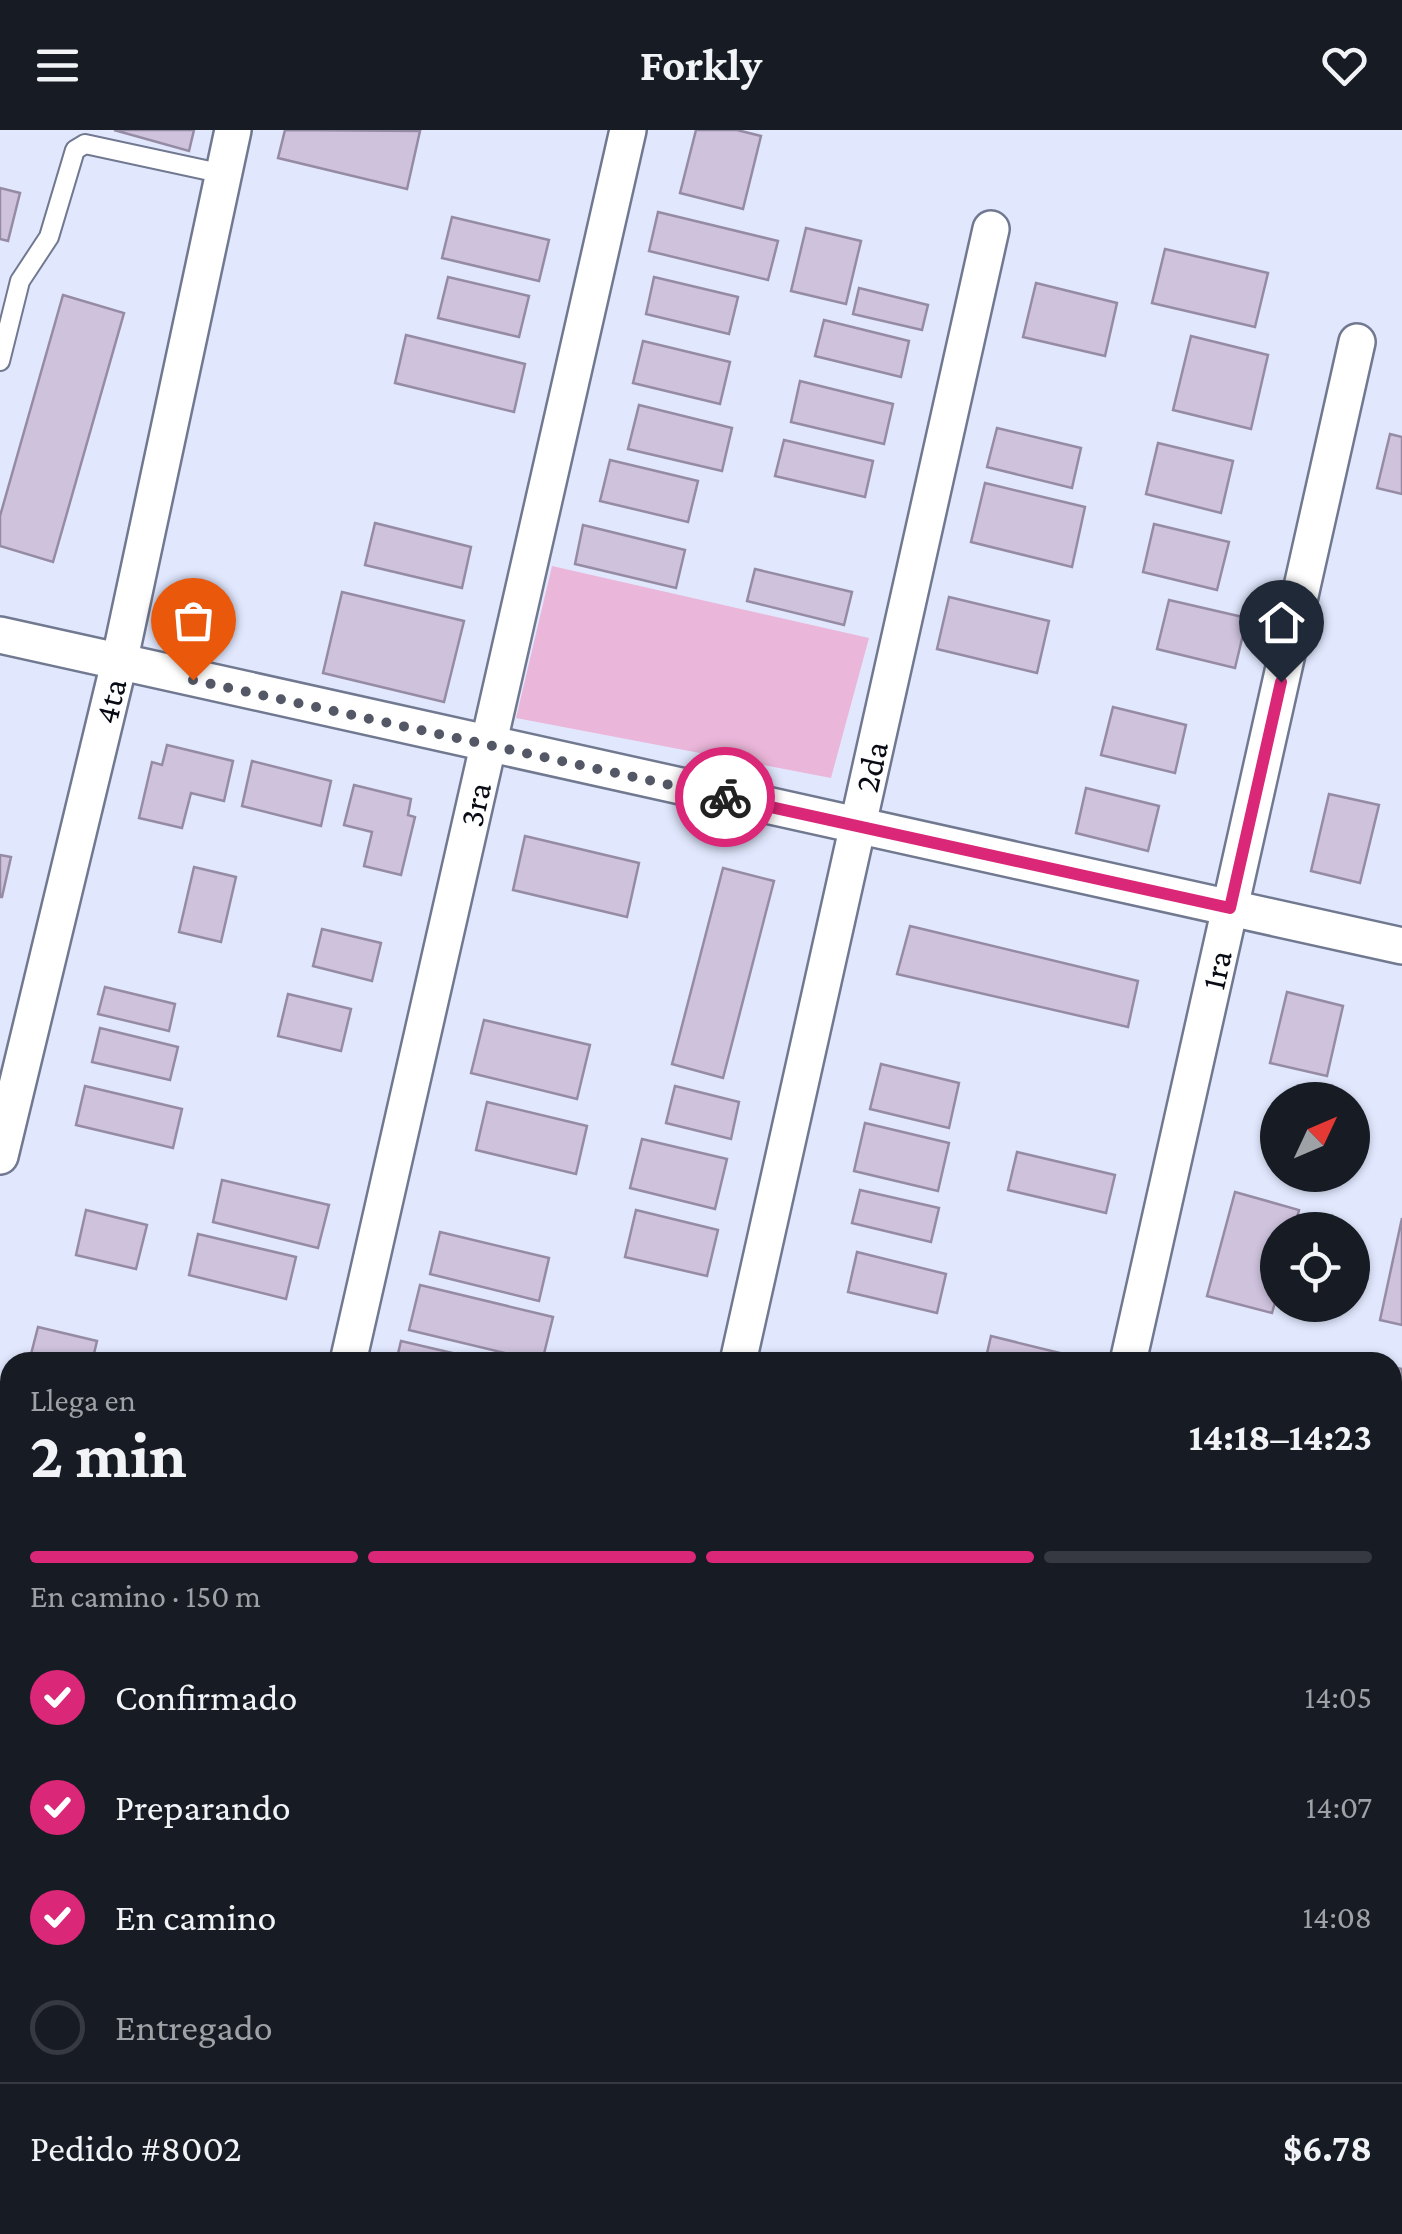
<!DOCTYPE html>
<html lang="es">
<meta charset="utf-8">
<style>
:root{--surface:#171b24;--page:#20242c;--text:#f1f3f6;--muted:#9ea1a6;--line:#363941;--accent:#db2777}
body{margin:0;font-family:"Crimson Pro",serif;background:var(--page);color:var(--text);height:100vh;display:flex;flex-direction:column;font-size:38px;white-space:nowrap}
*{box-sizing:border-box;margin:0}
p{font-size:32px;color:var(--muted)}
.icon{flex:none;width:55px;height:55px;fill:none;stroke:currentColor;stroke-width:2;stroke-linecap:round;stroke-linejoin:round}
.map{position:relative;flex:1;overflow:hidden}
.drawer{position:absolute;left:0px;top:1222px;width:1402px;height:882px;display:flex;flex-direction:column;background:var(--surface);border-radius:30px 30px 0 0;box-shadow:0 2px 8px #0004}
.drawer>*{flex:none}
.needle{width:65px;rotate:46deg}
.buttons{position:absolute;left:1260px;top:952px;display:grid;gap:20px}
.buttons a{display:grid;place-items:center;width:110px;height:110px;border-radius:50%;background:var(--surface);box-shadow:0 2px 8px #0004;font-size:50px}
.pin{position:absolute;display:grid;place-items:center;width:85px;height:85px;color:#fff;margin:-102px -42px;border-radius:50% 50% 50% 0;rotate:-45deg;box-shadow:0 0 10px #0007}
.pin .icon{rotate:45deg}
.courier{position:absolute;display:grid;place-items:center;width:100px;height:100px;margin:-50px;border:8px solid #db2777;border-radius:50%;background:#fff;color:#222;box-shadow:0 2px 12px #0007}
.headline em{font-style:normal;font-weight:700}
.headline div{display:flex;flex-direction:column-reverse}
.headline{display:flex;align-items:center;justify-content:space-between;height:170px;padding:0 30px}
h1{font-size:65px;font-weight:700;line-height:75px}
.bar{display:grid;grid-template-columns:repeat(4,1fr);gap:15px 10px;align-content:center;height:120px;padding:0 30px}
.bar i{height:12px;border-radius:8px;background:var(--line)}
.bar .on{background:var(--accent)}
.bar p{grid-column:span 4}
.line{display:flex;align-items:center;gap:25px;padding:0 30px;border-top:2px solid var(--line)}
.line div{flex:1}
ol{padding:0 30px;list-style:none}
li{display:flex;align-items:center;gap:30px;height:110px}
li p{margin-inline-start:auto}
li .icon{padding:10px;border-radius:50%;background:var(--accent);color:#fff;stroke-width:4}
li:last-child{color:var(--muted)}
li i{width:55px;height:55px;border:5px solid var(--line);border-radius:50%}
header{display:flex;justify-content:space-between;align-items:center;height:130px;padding:0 30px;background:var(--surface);font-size:45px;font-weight:700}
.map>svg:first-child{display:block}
</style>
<header><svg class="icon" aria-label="menu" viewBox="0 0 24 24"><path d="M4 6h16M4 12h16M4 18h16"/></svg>Forkly<svg class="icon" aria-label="heart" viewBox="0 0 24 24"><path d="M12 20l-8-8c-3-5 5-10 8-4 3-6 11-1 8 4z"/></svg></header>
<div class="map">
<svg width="1402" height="2104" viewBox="0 0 1402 2104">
<rect width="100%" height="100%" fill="#e1e8fe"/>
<path fill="#eab6d9" d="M552,436L869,508L831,648L516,588Z"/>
<g fill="#cec2dd" stroke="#968ba4" stroke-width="2.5">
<path d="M114,0H194L189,21Z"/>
<path d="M285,0L420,1L407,59L278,28Z"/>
<path d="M696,0H737L761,6L743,79L680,63Z"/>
<path d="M0,58L20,63L8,111L0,109Z"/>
<path d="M658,82L778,111L768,150L649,121Z"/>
<path d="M452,87L549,110L539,151L442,128Z"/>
<path d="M806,98L861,111L846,174L791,161Z"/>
<path d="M1165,119L1268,143L1255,197L1152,173Z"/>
<path d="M448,147L529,166L519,207L438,188Z"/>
<path d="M654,147L738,167L729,204L646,184Z"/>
<path d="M1036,153L1117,173L1105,226L1023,207Z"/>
<path d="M859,158L928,175L922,200L853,184Z"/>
<path d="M63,165L124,183L53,432L0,416V386Z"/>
<path d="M824,190L909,211L901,247L815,226Z"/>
<path d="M406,205L525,234L514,282L395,253Z"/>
<path d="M1191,206L1268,225L1251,299L1173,280Z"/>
<path d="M643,211L730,232L720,274L633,253Z"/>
<path d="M800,251L893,274L884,314L791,292Z"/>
<path d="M639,275L732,298L722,341L628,319Z"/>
<path d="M997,298L1081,318L1072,358L987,337Z"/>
<path d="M1390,304L1402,307V364L1377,358Z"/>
<path d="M784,310L873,331L865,367L775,346Z"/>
<path d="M1158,313L1233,331L1221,383L1146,364Z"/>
<path d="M610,330L698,351L688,392L600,371Z"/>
<path d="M985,353L1085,377L1072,437L971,412Z"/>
<path d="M375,393L471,417L462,458L365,435Z"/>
<path d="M1154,394L1229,412L1217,460L1143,442Z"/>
<path d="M583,395L685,420L676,458L575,434Z"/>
<path d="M755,439L852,462L844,495L747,471Z"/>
<path d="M342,462L464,491L444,572L323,543Z"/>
<path d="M949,467L1049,491L1037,543L937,519Z"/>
<path d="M1169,470L1247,488L1235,538L1157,519Z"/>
<path d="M1113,577L1186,595L1175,643L1101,625Z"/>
<path d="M167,615L233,631L224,671L191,663L182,698L139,688L152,632L162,635Z"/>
<path d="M252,631L331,651L321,696L242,676Z"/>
<path d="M354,655L411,669L408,685L415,687L401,745L364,736L372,702L344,695Z"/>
<path d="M1086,658L1159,676L1148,721L1076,703Z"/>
<path d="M1329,664L1379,675L1360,753L1311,741Z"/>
<path d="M525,706L639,733L627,787L513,760Z"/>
<path d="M0,725L11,727L2,767H0Z"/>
<path d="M194,737L236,747L221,812L179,802Z"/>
<path d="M723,738L774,751L723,948L672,934Z"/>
<path d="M910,796L1138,851L1128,897L897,844Z"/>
<path d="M322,799L381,813L372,851L313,836Z"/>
<path d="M105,857L175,874L169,901L98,884Z"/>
<path d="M1287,862L1343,876L1327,946L1270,933Z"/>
<path d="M288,864L351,879L341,921L278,906Z"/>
<path d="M484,890L590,915L577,969L471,943Z"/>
<path d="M100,898L178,917L170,950L92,932Z"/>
<path d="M881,934L959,953L949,998L870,979Z"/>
<path d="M85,956L182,979L173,1018L76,995Z"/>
<path d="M675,956L739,972L731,1009L666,993Z"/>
<path d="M487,972L587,996L576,1044L476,1020Z"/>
<path d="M865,993L949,1013L938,1061L854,1041Z"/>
<path d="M642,1009L727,1029L715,1079L630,1058Z"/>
<path d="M1017,1022L1115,1045L1106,1083L1008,1060Z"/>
<path d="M222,1050L329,1075L318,1118L213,1092Z"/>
<path d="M860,1060L939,1078L931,1112L852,1093Z"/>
<path d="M1235,1062L1299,1080L1294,1100H1278V1162L1272,1183L1207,1166Z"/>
<path d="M86,1080L147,1095L136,1139L76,1125Z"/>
<path d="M636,1080L718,1100L707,1146L625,1127Z"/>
<path d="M1402,1088V1195L1380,1190Z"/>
<path d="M440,1102L549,1128L539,1171L430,1144Z"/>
<path d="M198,1104L296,1127L286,1169L189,1145Z"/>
<path d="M857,1122L946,1144L937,1183L848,1162Z"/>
<path d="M420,1155L553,1187L542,1232L409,1200Z"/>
<path d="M38,1197L97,1211L92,1232H29Z"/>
<path d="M991,1206L1068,1225L1067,1232H985Z"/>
<path d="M401,1211L491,1232H396Z"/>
<path d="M1392,1237L1402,1239V1283L1392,1280Z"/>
<path d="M6,1252L10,1253L7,1462L0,1460V1273Z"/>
<path d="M1392,1306L1402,1308V1353L1392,1351Z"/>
<path d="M1392,1374L1402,1376V1420L1392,1418Z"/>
<path d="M1392,1505L1402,1507L1398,1560L1392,1558Z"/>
<path d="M0,2002L10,2004V2045L0,2043Z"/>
<path d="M0,2066L10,2068V2095H66L64,2104H0Z"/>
<path d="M270,2095H359L357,2104H307Z"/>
<path d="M637,2095H701L699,2104H635Z"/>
<path d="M784,2095H862L860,2104H822Z"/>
<path d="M1173,2095H1272L1270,2104H1174Z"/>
</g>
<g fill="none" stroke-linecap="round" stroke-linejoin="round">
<g stroke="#717991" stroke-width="22">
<path id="service" d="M0,231L20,151L49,107L75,20L85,14L224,44"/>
</g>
<g stroke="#717991" stroke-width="40">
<g id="minor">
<path d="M0,505L1402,816"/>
<path id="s1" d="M0,1026L119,533L233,0"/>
<path id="s2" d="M348,1232L628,0"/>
<path id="s3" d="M738,1232L991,99"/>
<path id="s4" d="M1128,1232L1357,212"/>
<path d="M0,1522L10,1525"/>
<path d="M1392,1807L1402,1766"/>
<path d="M1392,1836L1402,1838"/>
<path d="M151,2104L153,2095"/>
<path d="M544,2104L546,2095"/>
<path d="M932,2104L934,2095"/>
<path d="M1323,2104L1325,2095"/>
</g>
</g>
<use href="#service" stroke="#fff" stroke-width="18"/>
<use href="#minor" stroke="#fff" stroke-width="35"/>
</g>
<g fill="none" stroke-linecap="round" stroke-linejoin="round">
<path stroke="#545866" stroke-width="10" stroke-dasharray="0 18" d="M193,550L725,667"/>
<path stroke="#db2777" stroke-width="12" d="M725,667L1230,778L1281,552"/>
</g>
<g text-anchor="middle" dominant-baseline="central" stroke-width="10" stroke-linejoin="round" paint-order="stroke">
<g font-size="35" fill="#080b14" stroke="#e1e8fe">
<text stroke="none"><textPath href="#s1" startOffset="468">4ta</textPath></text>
<text stroke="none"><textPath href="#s3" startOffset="610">2da</textPath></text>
<text stroke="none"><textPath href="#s2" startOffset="572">3ra</textPath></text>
<text stroke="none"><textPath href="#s4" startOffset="402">1ra</textPath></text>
</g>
</g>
</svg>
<div class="buttons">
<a><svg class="needle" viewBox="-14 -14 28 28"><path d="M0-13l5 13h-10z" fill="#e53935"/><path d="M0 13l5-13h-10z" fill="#9ea1a6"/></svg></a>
<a><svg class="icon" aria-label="locate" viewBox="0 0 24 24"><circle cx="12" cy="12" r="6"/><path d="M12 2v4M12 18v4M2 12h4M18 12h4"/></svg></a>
</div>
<div class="pin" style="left:193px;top:550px;background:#ea580c"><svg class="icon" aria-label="bag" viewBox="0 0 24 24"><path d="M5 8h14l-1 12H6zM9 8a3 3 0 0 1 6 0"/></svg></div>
<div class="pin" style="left:1281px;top:552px;background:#1f2937"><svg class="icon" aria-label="home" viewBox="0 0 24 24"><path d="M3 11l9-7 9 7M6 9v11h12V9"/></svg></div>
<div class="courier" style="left:725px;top:667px"><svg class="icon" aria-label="bike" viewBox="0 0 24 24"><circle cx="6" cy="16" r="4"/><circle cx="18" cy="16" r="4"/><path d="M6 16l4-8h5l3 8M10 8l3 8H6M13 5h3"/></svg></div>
<section class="drawer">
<div class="headline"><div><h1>2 min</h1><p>Llega en</p></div><em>14:18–14:23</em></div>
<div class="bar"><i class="on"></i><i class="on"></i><i class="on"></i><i></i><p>En camino · 150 m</p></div>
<ol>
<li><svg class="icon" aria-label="check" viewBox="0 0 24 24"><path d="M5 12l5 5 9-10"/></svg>Confirmado<p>14:05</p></li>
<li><svg class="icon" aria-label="check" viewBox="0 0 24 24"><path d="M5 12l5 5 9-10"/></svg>Preparando<p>14:07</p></li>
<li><svg class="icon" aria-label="check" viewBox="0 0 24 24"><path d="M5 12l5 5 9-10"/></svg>En camino<p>14:08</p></li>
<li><i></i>Entregado</li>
</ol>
<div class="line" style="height:130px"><div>Pedido #8002</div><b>$6.78</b></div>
</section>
</div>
